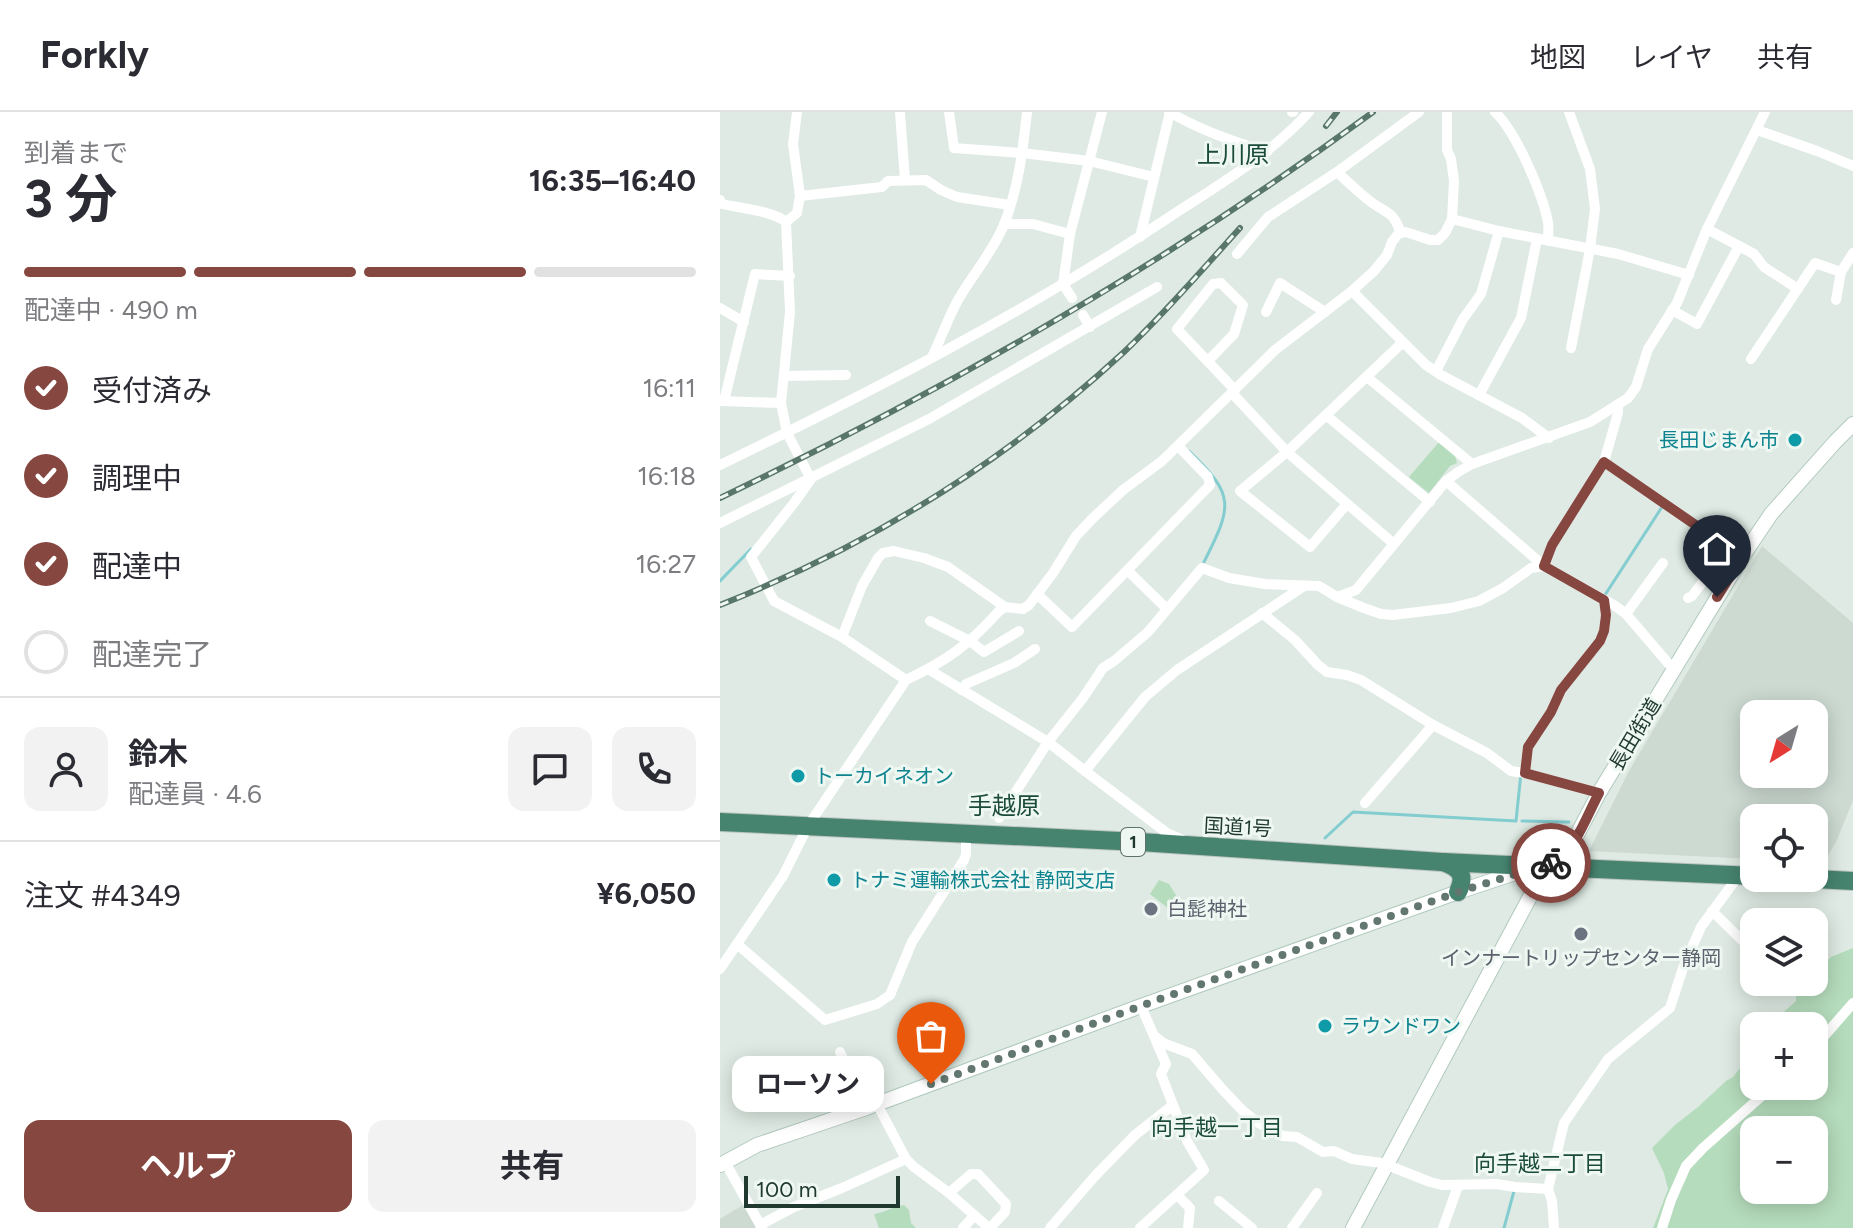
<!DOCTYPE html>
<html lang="ja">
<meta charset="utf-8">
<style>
:root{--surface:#fff;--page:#f2f2f3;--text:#2b2b33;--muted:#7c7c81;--line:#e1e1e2;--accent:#864740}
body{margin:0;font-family:Figtree,"Noto Sans JP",sans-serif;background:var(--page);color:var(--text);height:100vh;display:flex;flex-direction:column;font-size:30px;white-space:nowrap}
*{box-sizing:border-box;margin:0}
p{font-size:26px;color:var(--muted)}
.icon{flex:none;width:44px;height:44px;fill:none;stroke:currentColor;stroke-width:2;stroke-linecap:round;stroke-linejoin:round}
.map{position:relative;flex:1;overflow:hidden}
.drawer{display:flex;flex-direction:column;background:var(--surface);width:720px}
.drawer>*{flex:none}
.needle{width:52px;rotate:217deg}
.buttons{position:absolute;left:1020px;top:588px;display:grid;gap:16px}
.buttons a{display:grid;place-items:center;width:88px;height:88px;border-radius:16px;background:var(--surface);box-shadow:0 4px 20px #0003;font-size:40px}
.scale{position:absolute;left:24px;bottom:20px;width:156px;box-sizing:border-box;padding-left:8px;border:4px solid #1f3930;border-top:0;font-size:22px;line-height:28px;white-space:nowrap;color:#1f3930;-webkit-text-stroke:6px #eef7f1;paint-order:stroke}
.pin{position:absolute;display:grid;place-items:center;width:68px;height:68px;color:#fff;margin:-82px -34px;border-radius:50% 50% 50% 0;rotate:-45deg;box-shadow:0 0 8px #0007}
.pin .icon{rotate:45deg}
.courier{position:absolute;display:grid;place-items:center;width:80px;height:80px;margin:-40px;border:6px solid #864740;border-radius:50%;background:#fff;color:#222;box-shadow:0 2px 10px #0007}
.bubble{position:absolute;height:56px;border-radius:16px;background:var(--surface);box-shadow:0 4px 20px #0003;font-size:26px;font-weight:700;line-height:56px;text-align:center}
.head em{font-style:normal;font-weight:700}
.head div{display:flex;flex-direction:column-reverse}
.head{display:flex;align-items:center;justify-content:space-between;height:136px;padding:0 24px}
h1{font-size:52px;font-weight:700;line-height:60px}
.bar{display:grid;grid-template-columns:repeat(4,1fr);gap:12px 8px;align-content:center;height:96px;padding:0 24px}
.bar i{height:10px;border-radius:6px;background:var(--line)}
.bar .on{background:var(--accent)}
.bar p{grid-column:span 4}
.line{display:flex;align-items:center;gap:20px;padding:0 24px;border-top:2px solid var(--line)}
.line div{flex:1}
.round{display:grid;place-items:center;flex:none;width:84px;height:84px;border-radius:16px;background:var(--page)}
ol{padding:0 24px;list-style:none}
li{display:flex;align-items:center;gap:24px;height:88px}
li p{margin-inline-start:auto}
li .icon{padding:8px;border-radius:50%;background:var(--accent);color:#fff;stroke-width:4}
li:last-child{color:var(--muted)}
li i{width:44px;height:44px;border:4px solid var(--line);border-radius:50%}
.button{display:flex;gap:16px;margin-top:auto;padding:16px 24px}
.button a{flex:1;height:92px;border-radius:16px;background:var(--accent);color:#fff;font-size:32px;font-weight:700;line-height:92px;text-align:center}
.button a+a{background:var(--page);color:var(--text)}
header{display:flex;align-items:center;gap:48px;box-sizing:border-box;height:112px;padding:0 40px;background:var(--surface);border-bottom:2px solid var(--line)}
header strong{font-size:38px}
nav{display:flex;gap:44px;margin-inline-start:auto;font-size:28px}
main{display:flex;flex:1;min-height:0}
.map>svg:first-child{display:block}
</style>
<header>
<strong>Forkly</strong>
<nav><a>地図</a><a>レイヤ</a><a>共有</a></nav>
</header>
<main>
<section class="drawer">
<div class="head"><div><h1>3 分</h1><p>到着まで</p></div><em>16:35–16:40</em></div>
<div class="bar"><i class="on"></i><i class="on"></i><i class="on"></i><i></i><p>配達中 · 490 m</p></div>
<ol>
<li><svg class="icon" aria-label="check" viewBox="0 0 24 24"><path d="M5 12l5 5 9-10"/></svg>受付済み<p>16:11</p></li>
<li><svg class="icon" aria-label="check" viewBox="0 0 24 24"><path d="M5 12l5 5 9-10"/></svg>調理中<p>16:18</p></li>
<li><svg class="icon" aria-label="check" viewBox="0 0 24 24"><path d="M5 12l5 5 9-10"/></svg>配達中<p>16:27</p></li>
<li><i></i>配達完了</li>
</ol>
<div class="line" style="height:144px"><a class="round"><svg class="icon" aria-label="person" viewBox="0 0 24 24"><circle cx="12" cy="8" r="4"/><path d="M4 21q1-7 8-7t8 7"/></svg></a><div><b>鈴木</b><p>配達員 · 4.6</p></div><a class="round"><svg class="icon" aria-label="chat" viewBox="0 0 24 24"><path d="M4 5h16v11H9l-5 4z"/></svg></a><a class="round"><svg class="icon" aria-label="phone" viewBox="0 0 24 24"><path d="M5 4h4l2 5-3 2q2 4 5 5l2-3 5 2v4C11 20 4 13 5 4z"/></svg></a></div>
<div class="line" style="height:104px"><div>注文 #4349</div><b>¥6,050</b></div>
<div class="button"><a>ヘルプ</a><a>共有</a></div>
</section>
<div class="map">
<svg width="1133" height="1116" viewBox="0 0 1133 1116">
<rect width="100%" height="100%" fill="#deeae3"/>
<g fill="#ccdad2" fill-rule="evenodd">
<path d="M1042,434L1133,511V688L1117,728L1108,743L1094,750V706H1034V747L869,739L909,659ZM1034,602H1094V662H1034Z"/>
<path d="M23,1093L36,1116H0V1107Z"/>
</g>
<g fill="#b5dcbc" fill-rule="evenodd">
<path d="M719,330L735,344L737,351L730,354L709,381L689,365Z"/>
<path d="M439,768L449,772L461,791L449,797L430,782Z"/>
<path d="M1133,836V1116H933L948,1077L944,1061L932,1036L955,1013L978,995L1006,969L1013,965L1028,946L1022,937L1034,926V974H1094V914H1048L1076,889V877L1085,870H1094V862L1111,845ZM1034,1018H1094V1078H1034Z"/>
<path d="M184,1093L189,1098L191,1111L196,1116H159L154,1102C165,1101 173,1094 184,1093Z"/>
</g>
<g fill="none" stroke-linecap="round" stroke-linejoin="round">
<g stroke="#83cdd1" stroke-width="3">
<path d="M469,339C516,384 512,394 484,450"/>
<path d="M0,469L31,437"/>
<path d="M883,486L942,395"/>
<path d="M802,709L849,710"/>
<path d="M605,726L633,700L796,709L801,661"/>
<path d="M784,1116L794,1079"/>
</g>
<g stroke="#b1cabe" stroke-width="16">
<g id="secondary">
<path d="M0,1053L37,1033L146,996L421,894L738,780L795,761L827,753L839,747L849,738L879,681L1022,445L1051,402L1115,330L1133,312"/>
<path d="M633,1116L827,753"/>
</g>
</g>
<g stroke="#bcc4c1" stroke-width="20">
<g id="trunk">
<path d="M0,710L420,730L722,750L1034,764"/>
<path d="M723,750C740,756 746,763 738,780"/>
<path d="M1076,766L1133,769"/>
</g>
</g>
<g stroke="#fff" stroke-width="10">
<path d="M229,0L234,36L302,41L369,49L434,65"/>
<path d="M449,0C480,18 512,29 547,40"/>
<path d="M572,0H573"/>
<path d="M775,0C796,20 822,80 828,110C829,116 828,122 828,129"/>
<path d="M849,0L870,57L875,97L870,137L851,236"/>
<path d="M180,1L185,68"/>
<path d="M1037,18L1097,39L1133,54"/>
<path d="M617,60C628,70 639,81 651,90C669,103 672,98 681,121"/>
<path d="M80,84L162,75L168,69L206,68L221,78L237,85L290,93"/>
<path d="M0,88L2,92C19,96 54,99 66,110L70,200L61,291L67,321L91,367L74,391L31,445L54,489L122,525L186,568"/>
<path d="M732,107L779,119L898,142L969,163"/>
<path d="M66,110L77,101L80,84L73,32L77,0"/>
<path d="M284,112H313L350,122"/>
<path d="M987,117L1034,142L1044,155L1078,177"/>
<path d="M420,125L450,0"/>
<path d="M517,142L548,105L617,60L699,0"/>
<path d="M632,179L706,253L721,263L802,306L829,326"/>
<path d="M352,186L343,172L350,122L382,0"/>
<path d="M1116,188L1121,160L1133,141"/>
<path d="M0,196L24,210"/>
<path d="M952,198L977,212L1019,134"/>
<path d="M546,200L560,171L605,200"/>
<path d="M363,203L370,215"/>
<path d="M212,245C222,225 229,202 241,183C255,160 272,140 283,115C298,79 303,38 307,0"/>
<path d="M1031,247L1095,151L1121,160"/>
<path d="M488,249L514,222L523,193L501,171L493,172L457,217L515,278"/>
<path d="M716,259L743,207L761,182L779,119"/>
<path d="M64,264L126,263"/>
<path d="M647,265L752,352"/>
<path d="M512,281L567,340L674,432"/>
<path d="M759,283L801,206L817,127"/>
<path d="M0,289L61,291"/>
<path d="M4,289L35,162L70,164"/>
<path d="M607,304L710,390"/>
<path d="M884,350L1022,445"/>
<path d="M0,353C153,279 306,200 448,106C498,73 549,44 589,0"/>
<path d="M726,369L824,454L894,493L906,502L954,558"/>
<path d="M626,393L590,435L520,379L567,340L682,231"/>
<path d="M0,411L209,307L437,175"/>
<path d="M408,459L447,497"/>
<path d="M317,482L352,515L487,376L490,373L488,365L458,334"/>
<path d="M617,485L636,478L726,369L738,360L752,352L870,310L908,286L916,275L928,237L957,191L987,117L1045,0"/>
<path d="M968,486L972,484L992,458L1010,464"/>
<path d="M542,501L575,528L598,553L607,560L627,563L641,568L713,613L767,641L791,659L805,661L879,681"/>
<path d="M906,502L943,451"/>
<path d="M210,509L250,529L264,540L299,519"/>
<path d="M122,525L142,474L158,446L163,441L174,439L204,446L228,455L285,495"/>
<path d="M208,557L328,630L365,659L425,585L457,558L584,474"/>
<path d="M242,578L246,572L294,551L315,537"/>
<path d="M365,659L447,721L465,729"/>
<path d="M805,661L808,635L831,600L841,578L880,529L884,519L886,503L884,488"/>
<path d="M645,691L713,613"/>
<path d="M279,706L328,630L363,586L383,556L394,549L428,520L482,456L509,466L545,472L599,474L617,485L644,496L661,502L673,503L731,496L759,489L783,476L811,456L824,454L832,433L884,350L898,301V293"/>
<path d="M992,799L1034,840"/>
<path d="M17,832L105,908L157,892L170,883L192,830L244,748L246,742V722"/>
<path d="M0,857L63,764L88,714L186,568C226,549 249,533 279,499L285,495L303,497L309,493L333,461L356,424L373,406L403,378L442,349L555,238L632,179L654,159L667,143L672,130L678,122L685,120L692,122L710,128H718L725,121L732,107L734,69L731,47L727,38V0"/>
<path d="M436,925L443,931L472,942L503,978L523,999L537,1010L563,1024L577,1025L603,1040L614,1039L632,1047L662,1051L710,1070L722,1073L776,1072L795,1075L828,1077"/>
<path d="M1094,936L1133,891"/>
<path d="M120,940L146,996"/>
<path d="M157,992L186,1047L194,1055L229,1081L269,1116"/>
<path d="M5,1050L42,1116"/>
<path d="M229,1081L251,1062H258L286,1092L285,1100L270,1116"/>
<path d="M457,1083L470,1096L468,1116"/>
<path d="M499,1089L532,1116"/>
<path d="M40,1113L74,1095L122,1076L186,1047"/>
<path d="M243,1116L254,1104"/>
<path d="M330,1116L375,1064L415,1023L453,993"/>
<path d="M420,1116L484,1058L467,1029L441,962L446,952L421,894"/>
<path d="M572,1116L597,1081"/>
<path d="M723,1116L738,1074"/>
<path d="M834,1116L832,1089L828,1077L844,1011L888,947L950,896L963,856L981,815L1019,763"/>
<path d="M942,1116L951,1088L966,1054L983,1036L1053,974"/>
</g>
<use href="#secondary" stroke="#fff" stroke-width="14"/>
<use href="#trunk" stroke="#46846f" stroke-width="18"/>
<g stroke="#59766b" stroke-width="6">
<g id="rail">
<path d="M606,14L617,0"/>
<path d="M0,386C230,276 447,151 653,0"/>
<path d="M0,493C149,434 286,349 404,240C445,201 482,158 520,116"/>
</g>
</g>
<use href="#rail" stroke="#eef7f1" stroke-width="3" stroke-dasharray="9" stroke-linecap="butt"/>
</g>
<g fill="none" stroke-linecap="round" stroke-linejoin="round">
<path stroke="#62776f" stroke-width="8" stroke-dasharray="0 14.4" d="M211,972L437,888L738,780L831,751"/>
<path stroke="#864740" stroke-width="10" d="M831,751C856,739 866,705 879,681L805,661L808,635L831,600L841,578L880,529L884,519L886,503L884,488L824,454L832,433L884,350L1022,445L997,485"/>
</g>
<g fill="#0f9aa8" stroke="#eef7f1" stroke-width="3">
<circle cx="1075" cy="328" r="8"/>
<circle cx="78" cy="664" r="8"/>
<circle cx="114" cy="768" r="8"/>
<circle cx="605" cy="914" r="8"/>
</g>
<g fill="#6b7280" stroke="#eef7f1" stroke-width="3">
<circle cx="431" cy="797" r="8"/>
<circle cx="861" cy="822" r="8"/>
</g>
<g text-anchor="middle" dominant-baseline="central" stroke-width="6" stroke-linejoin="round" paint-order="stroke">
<rect fill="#eef7f1" stroke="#5d726a" stroke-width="2" x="401" y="716" width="24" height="28" rx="6"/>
<g font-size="18" font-weight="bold" fill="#1f3930">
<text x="413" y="730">1</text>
</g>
<g font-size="20" fill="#0d838f" stroke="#eef7f1" text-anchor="start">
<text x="1059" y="328" text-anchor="end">長田じまん市</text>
<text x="94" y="664">トーカイネオン</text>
<text x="130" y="768">トナミ運輸株式会社 静岡支店</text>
<text x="621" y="914">ラウンドワン</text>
</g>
<g font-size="20" fill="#1f3930" stroke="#eef7f1">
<text transform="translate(915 622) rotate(-59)">長田街道</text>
<text transform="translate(518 715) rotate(3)">国道1号</text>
</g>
<g font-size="20" fill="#5b616d" stroke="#eef7f1" text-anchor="start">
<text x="447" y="797">白髭神社</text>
<text x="861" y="846" text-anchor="middle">インナートリップセンター静岡</text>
</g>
<g font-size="22" fill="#1b4b3b" stroke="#eef7f1">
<text x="497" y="1015">向手越一丁目</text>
<text x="820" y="1051">向手越二丁目</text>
</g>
<g font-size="24" fill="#1b4b3b" stroke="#eef7f1">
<text x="513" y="42">上川原</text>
<text x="284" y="693">手越原</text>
</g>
</g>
</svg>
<div class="buttons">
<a><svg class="needle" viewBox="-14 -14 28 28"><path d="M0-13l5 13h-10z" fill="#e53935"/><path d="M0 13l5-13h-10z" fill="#7c7c81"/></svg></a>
<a><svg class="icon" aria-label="locate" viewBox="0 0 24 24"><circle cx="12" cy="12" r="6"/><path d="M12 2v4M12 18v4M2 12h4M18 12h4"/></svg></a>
<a><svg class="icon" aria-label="layers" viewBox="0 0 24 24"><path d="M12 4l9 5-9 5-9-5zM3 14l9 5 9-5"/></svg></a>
<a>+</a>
<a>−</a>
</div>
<div class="scale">100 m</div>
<div class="pin" style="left:211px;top:972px;background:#ea580c"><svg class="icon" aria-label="bag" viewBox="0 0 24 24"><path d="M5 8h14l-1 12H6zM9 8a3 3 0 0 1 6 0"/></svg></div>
<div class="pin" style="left:997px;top:485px;background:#1f2937"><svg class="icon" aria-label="home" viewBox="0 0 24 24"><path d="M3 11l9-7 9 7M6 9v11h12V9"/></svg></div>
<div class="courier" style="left:831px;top:751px"><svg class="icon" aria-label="bike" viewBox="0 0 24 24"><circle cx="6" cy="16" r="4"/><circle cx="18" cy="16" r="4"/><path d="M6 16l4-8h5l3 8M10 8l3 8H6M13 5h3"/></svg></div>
<div class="bubble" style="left:12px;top:944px;width:152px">ローソン</div>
</div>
</main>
